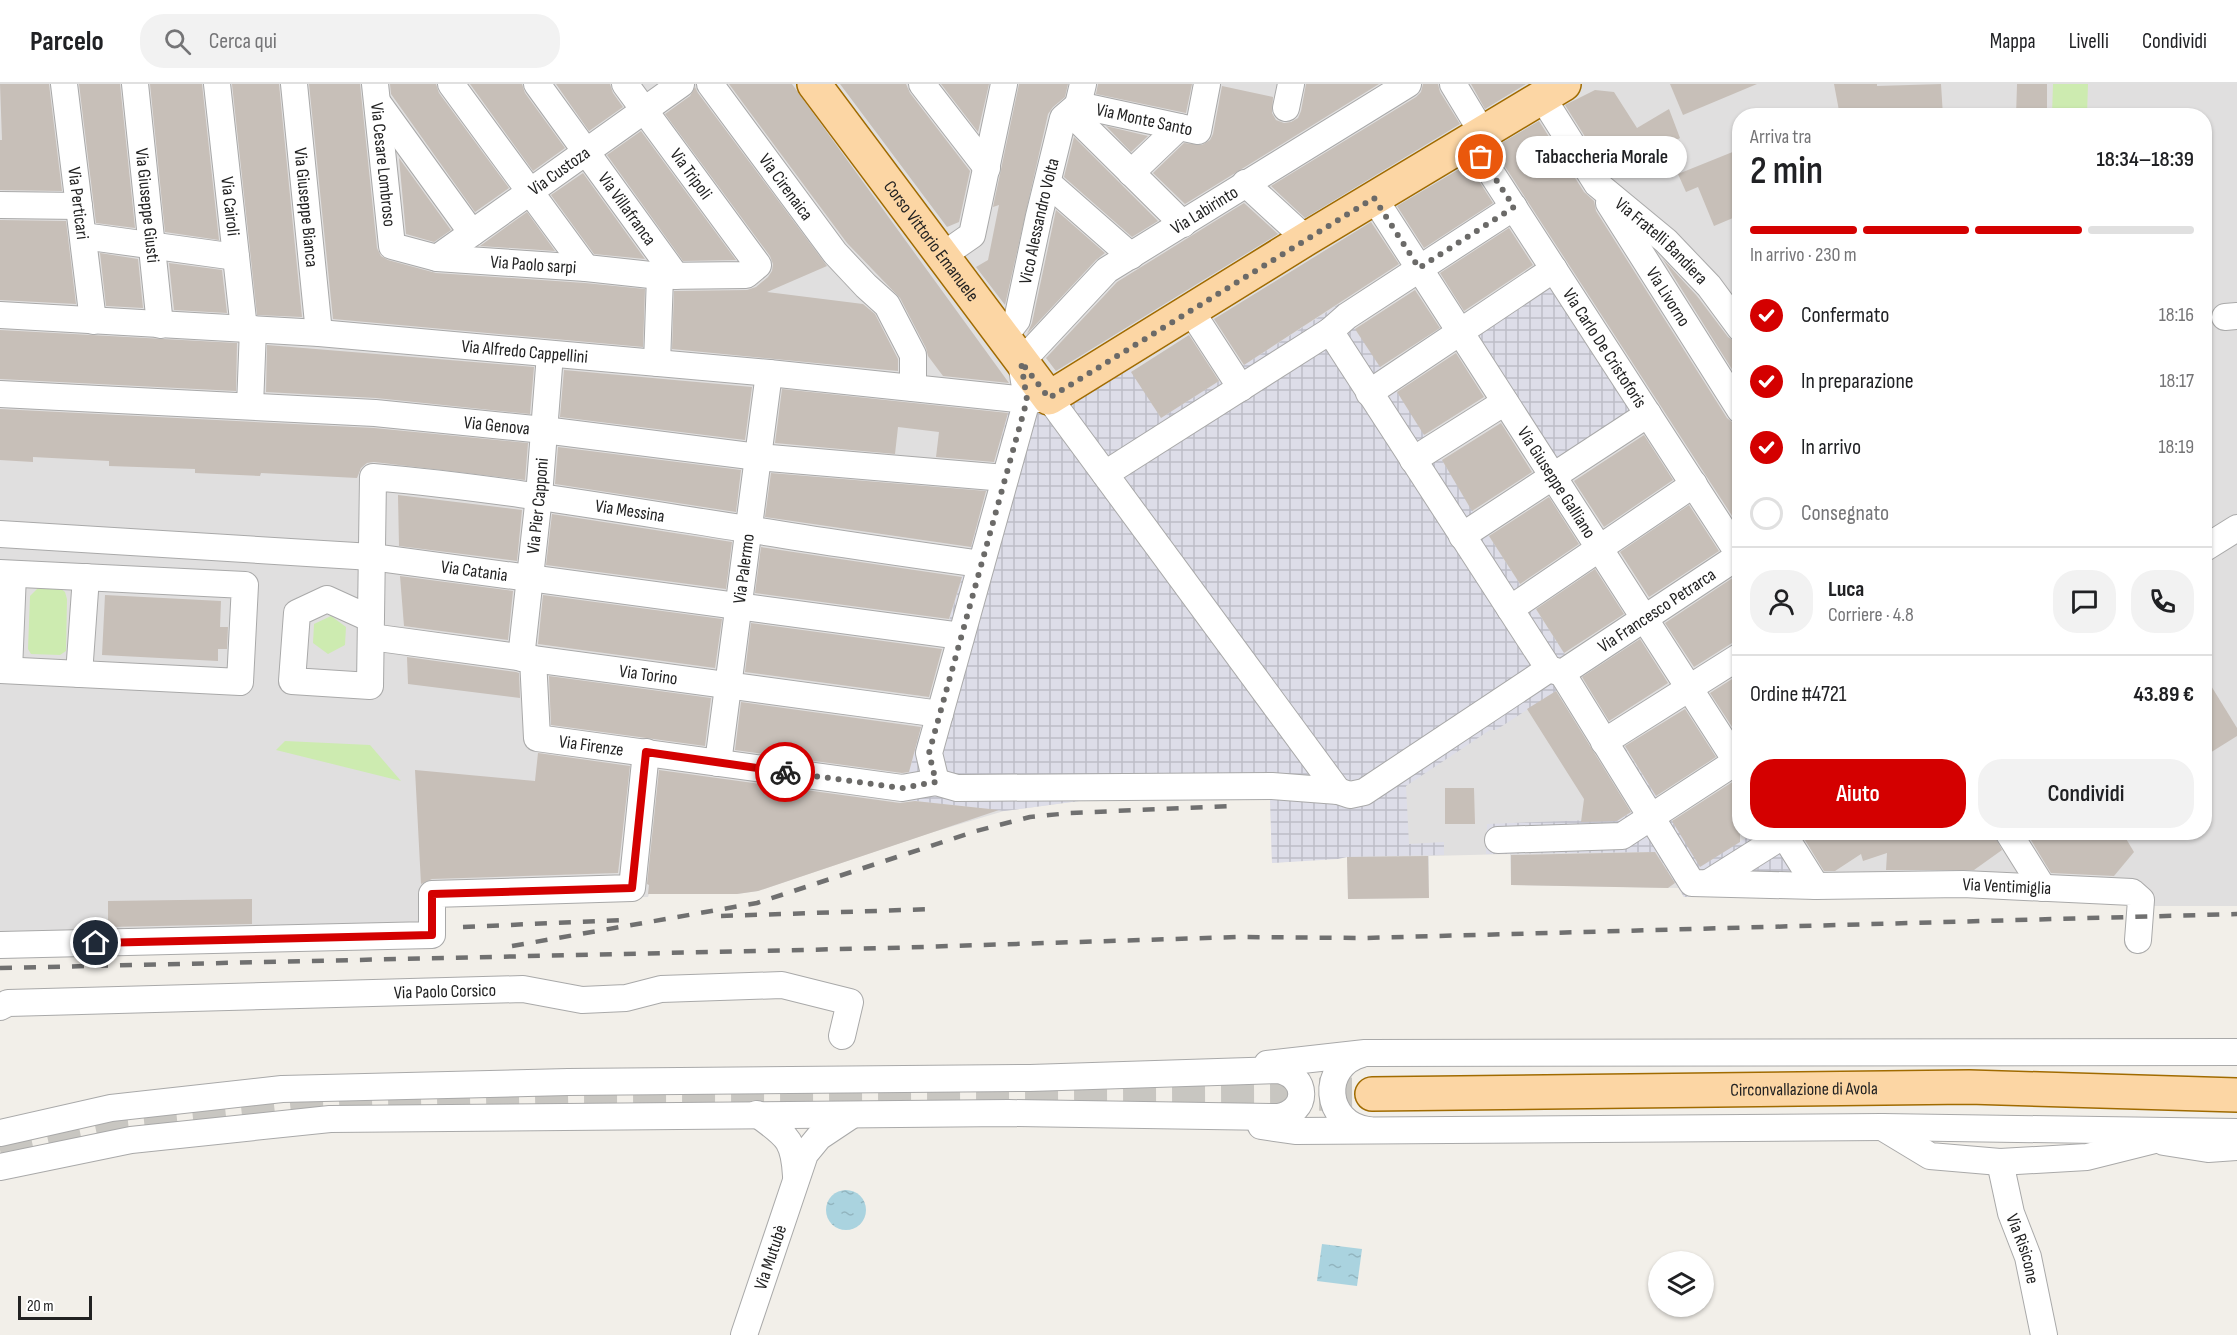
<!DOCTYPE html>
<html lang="it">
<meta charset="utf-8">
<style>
:root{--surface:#fff;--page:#f2f2f2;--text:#202124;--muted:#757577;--line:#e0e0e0;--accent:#d40000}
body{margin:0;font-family:"Sofia Sans Condensed",sans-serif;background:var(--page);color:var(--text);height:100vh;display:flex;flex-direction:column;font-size:22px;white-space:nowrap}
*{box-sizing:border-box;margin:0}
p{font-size:20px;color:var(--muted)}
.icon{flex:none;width:33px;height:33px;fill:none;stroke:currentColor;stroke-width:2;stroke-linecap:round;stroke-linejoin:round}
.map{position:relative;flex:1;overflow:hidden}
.details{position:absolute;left:1732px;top:24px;width:480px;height:732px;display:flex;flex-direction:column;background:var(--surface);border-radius:24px;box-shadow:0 2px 4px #0004}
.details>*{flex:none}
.fabs{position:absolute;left:1648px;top:1167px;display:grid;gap:12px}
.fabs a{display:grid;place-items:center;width:66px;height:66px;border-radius:50%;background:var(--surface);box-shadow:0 2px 4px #0004;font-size:30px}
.scale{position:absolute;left:18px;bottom:15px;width:74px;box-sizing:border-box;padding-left:6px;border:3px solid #222;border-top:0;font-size:16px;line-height:21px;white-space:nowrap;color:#222;-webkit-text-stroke:4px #fff;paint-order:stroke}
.pin{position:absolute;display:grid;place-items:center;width:51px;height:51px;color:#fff;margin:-26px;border:3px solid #fff;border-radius:50%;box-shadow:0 2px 6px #0007}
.courier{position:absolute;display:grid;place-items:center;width:60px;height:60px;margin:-30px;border:4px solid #d40000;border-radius:50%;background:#fff;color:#222;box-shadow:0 2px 8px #0007}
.bubble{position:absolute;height:42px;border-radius:21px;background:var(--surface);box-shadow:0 2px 4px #0004;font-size:20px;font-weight:600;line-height:42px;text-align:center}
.head em{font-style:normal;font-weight:600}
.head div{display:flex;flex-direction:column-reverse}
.head{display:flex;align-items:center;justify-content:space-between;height:102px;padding:0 18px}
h1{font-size:39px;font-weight:600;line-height:45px}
.bar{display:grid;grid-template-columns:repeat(4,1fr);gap:9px 6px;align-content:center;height:72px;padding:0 18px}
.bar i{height:8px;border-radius:4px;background:var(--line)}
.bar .selected{background:var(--accent)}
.bar p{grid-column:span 4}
.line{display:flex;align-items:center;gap:15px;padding:0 18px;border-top:2px solid var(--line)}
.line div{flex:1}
.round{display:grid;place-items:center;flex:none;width:63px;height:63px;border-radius:24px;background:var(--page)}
ol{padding:0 18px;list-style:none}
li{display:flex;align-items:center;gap:18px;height:66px}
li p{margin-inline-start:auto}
li .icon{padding:6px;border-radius:50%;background:var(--accent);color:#fff;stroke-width:4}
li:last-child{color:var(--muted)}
li i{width:33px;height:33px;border:3px solid var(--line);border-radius:50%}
.primary-button{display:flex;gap:12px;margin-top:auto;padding:12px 18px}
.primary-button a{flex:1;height:69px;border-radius:24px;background:var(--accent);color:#fff;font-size:24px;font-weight:600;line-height:69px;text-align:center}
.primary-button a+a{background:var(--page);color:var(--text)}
header{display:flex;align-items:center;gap:36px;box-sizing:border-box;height:84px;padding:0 30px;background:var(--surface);border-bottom:2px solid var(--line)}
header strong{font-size:28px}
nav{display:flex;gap:33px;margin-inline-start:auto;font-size:21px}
.search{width:420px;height:54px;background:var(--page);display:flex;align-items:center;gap:15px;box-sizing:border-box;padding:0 21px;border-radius:24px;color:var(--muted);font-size:22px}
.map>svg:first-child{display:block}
</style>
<header>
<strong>Parcelo</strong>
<div class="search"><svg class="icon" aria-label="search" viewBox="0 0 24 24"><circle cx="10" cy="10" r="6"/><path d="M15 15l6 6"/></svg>Cerca qui</div>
<nav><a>Mappa</a><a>Livelli</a><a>Condividi</a></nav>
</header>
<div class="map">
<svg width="2237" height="1251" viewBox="0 0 2237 1251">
<defs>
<pattern id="plaza-grid" width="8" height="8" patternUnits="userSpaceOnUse" patternTransform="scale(1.5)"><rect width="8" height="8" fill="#dddde8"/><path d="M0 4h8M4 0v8" fill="none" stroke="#bdbdc7"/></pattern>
<pattern id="water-ripples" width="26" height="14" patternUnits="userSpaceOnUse" patternTransform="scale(1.5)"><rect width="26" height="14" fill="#aad3df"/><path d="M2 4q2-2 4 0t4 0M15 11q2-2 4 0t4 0" fill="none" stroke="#92b5bf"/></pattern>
</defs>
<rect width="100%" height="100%" fill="#f2efe9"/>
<path fill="#e0dfdf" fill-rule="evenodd" d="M0,0H2237V822H2154L2128,818L2045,812L1835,809L1684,813L1679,804L1511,801L1510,770L1429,772V814L1348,815L1347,773L1272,779L1270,712L1079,717L1004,727L930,749L758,807L737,810H649L648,813L546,815L443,820L442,861L0,873ZM1740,32H2205V748H1740Z"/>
<g fill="#cdebb0">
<path d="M2053,0H2088L2087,31H2052Z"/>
<path d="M39,503L60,504L65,508L67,515L66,567L60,571L31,570L28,565L30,512Z"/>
<path d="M331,532L346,543L345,561L328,570L313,559L314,540Z"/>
<path d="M285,657L370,661L401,697L276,666Z"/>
</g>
<g fill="url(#plaza-grid)">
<path d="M1548,176L1654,338L1568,396L1454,239Z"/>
<path d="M1339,220L1442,376L1473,427L1701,782L1754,749H1797L1835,809L1684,813L1656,768L1486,770L1487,740L1620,735L1637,725L1561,604L1496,646H1490L1406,702L1409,760L1444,758V771L1347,773L1338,775L1272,779L1270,712L1079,717L1004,727L898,715L908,691L945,562L949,537L988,406L1012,314L1121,270L1161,334Z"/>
</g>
<g fill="url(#water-ripples)">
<circle cx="846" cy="1126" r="20"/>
<path d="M1322,1160L1362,1165L1357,1202L1317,1197Z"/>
</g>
<g fill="#c7bfb8">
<path d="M0,0H49L62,107L0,106V56H2Z"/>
<path d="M79,0H120L135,144L96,139Z"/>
<path d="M150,0H202L219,156L165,148Z"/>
<path d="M232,0H279L302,233L257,231Z"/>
<path d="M309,0H360L377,164L381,172L388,176L436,189L585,199L645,205L643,263L333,235Z"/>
<path d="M390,0H436L439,9L509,104L475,128L391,10Z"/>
<path d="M470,0H522L525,9L565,64L533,87Z"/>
<path d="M556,0H610L613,9L623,23L589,47Z"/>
<path d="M729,0H792L1009,299L943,292L928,272L926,264L900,214L847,159Z"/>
<path d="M840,0H906L910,9L970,87L959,138L947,143Z"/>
<path d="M941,0H989L978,48Z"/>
<path d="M1019,0H1068L1065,13L1053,23L1048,30L1005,221L976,183L988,176L999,121L993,123Z"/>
<path d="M1098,0H1192L1186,29L1096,10Z"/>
<path d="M1306,0H1379L1185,120L1153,89L1184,59L1202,61L1210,56L1213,50L1222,2L1273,13L1272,29L1276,36L1284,39L1291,38L1298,34L1301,27Z"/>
<path d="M1423,0H1438L1440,8L1460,40L1305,134L1271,102L1416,13L1421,8Z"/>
<path d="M1471,0H1526L1485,25Z"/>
<path d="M1670,0H1757L1683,31Z"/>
<path d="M1834,0H1877V2L1941,0L1943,32H1840Z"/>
<path d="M2017,0H2047V32H2016Z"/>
<path d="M695,3L698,9L827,182L767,208L863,220L875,230L898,275V287L672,265L674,207L747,206L756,203L768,193L772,187L773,180L770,172L665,30L690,12Z"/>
<path d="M1595,6L1614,8L1637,44L1669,25L1680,54L1637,77L1633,72L1608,89L1565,21Z"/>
<path d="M1539,37L1584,108L1594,117L1596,127L1727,334L1733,339L1740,341V444L1493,64Z"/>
<path d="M1106,42L1148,52L1131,68Z"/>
<path d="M641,47L736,176L683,177L607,71Z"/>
<path d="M1074,53L1158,137L1132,153L1064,93Z"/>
<path d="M1740,65V131L1714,142L1698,103L1686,108L1678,90Z"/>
<path d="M399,74L451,146L434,158L406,150Z"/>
<path d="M1468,80L1493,119L1424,164L1397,122Z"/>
<path d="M583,89L645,175L594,170L551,111Z"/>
<path d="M1244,119L1278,150L1056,287L1046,274L1117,198Z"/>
<path d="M1056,126L1105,169L1096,176L1027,250L1032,239Z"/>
<path d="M527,128L555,167L480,162Z"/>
<path d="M0,136L66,137L76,220L0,216Z"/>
<path d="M1371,138L1399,180L1244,281L1214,235Z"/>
<path d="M1509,144L1533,181L1464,227L1440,189Z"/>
<path d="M100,169L138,175L143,224L106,222Z"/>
<path d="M1662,174L1697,212L1728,253L1734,257L1740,259V298Z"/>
<path d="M169,179L222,186L227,229L174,226Z"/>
<path d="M1415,206L1440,244L1380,283L1355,245Z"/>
<path d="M0,246L237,259L236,307L0,295Z"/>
<path d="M1189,251L1219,297L1161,334L1131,288Z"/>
<path d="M267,261L534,283L530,330L376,314L266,308Z"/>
<path d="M1456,269L1484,313L1424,351L1397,308Z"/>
<path d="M564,286L752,303L745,356L560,333Z"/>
<path d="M782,305L1008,329L994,378L936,373L939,348L898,343L895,370L775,359Z"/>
<path d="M0,325L374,344L528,359L525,396L374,378L367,379L361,384L357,394L261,389L260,392L195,389V385L109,382V377L33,373V378L0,376Z"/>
<path d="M1501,339L1532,388L1472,427L1442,376Z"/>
<path d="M1644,351L1673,396L1604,443L1574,397Z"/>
<path d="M558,363L741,386L736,428L555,400Z"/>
<path d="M771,389L986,407L971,463L765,433Z"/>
<path d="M398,411L522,426L517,477L399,462Z"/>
<path d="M1549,413L1579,460L1520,500L1489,452Z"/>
<path d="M1689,421L1719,467L1649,513L1620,468Z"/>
<path d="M552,430L732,458L726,505L546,481Z"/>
<path d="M761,463L833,474L962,493L949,535L755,509Z"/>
<path d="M1595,485L1624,530L1564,569L1536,525Z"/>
<path d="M1740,489V557L1732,559L1694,583L1665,539Z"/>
<path d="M400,492L513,507L508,556L404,542Z"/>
<path d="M105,511L221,517L220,543H228L227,565H218V577L102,571Z"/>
<path d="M543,511L722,535L715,584L538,560Z"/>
<path d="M751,539L942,565L929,613L745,588Z"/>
<path d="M1640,555L1668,599L1609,637L1582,593Z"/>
<path d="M407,573L516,588L519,589L520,614L408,600Z"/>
<path d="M1740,590V655L1710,609Z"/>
<path d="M549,592L711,614L705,662L551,641Z"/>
<path d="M2205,592L2237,644V652L2205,672Z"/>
<path d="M1556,607L1631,728L1617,737L1581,738L1584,715L1527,625Z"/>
<path d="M741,618L921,643L909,688L902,689L735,666Z"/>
<path d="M1685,625L1716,673L1656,712L1625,662Z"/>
<path d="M538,669L630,682L618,789L432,795L421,800L415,686L535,697Z"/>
<path d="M659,686L900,719L915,717L999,726L758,807L737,810H648L649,801L647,800Z"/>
<path d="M1734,697L1740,706V758L1700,783L1672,737Z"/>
<path d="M1445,704H1474L1475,740H1445Z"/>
<path d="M1800,748H1993L2002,766L1974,786H1886L1887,769L1863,777L1861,770L1835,787H1824Z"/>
<path d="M2026,748H2122L2134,768L2114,792L2051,789Z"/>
<path d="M1655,768L1675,799L1668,804L1511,801V771Z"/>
<path d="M1428,772L1429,814L1348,815L1347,773Z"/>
<path d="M252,815V840L108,843V817Z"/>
</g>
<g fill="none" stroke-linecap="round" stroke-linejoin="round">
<path stroke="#c8c6c1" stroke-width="33" stroke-dasharray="33 16" stroke-linecap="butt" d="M0,1066L125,1039L294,1021L569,1014L1372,1010"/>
<g stroke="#a9a9a9" stroke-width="28">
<g id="minor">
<path id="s1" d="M64,0L93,237"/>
<path id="s2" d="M135,0L160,241"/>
<path id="s3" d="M217,0L244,245"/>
<path id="s4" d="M294,0L319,249"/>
<path id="s5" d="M375,0L392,162L437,174L586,184L660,192L746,191L758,181L625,0"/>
<path d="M451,0L586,184"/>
<path id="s6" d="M537,0L676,192"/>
<path id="s7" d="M710,0L835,169L866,202L887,221L913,271V304"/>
<path d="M922,0L987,84"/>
<path d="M1083,0L1078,21L1081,39L1183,140"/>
<path d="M1453,0L1482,48"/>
<path id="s8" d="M1542,13L1597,100L1666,157L1709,202L1740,244"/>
<path d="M378,19L472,149"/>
<path id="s9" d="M1078,21L1198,47L1207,0"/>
<path d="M1286,24L1291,0"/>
<path id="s10" d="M1470,56L1740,472"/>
<path d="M1131,89L1179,43"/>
<path d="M1048,99L1131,172"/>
<path d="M1245,99L1306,155"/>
<path id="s11" d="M1374,114L1740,683"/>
<path id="s12" d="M1609,119L1740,326"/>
<path d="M0,121L79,122"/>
<path d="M83,152L236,173"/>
<path d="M942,172L972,151L1004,0"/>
<path id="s13" d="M437,174L681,0"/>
<path d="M1191,227L1241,304"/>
<path id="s14" d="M0,231L319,249L769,289L1027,316L1049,314L1338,707"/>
<path d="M2225,233L2237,232"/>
<path id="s15" d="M1330,247L1549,585L1562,589L1740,471"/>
<path id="s16" d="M1003,254L1017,236L1039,132L1063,34L1078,21"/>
<path d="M657,279L660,192"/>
<path d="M1369,309L1554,185"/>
<path id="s17" d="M0,310L375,329L544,346L758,373L1005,394"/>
<path d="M250,322L253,245"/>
<path d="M1413,376L1505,318"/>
<path d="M1105,390L1330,247L1347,232L1514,123"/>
<path id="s18" d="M0,450L372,473L961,552"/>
<path d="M1462,452L1648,330"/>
<path d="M2205,464L2237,444"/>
<path d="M0,489L245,501L240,598L0,586"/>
<path d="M1510,525L1694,400"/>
<path id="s19" d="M371,535L327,515L297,529L292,597L370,602L373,393C499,404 623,426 747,445C825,458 903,469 981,480"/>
<path id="s20" d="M371,553L940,630"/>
<path id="s21" d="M521,574L539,412L550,270"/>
<path id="s22" d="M533,575L537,654L902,704L936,698L957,704L1272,702L1338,707L1350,711L1364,708L1549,585"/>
<path d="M9,586L13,490"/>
<path id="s23" d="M1562,589L1692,799L1816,802L1963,800L2132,808L2141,816L2138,856"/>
<path d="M79,590L86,493"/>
<path d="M1604,658L1740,572"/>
<path id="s24" d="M718,679L769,289"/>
<path id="s25" d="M936,698L929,669L1027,316L1021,278L1107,186L1408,0"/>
<path d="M1782,748L1816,802"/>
<path d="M2008,748L2043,804"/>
<path d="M1498,756L1622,752L1740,675"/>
<path d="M1708,799L1784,751"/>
<path d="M0,861L432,851V810L632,804L646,668"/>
<path id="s26" d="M0,923L8,919L523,905L582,916L626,914L661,905L782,901L850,918L842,952"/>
<path d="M1362,970C1319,982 1324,1040 1368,1046"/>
<path d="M1267,980L1365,969L2237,968"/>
<path d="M757,1030C786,1052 794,1054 796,1092"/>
<path d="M1261,1042L1295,1047L1882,1043L2237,1048"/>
<path d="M1882,1043L1930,1072L2000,1078L2087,1073L2159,1055"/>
<path d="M0,1049L111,1024L282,1005L568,998L1030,994L1278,986C1309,992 1309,1028 1278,1033L1009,1029L330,1035L131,1056L0,1083"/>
<path d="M2164,1058L2208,1065L2237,1063"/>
<path id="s27" d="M2000,1078L2011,1129L2028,1173L2044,1251"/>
<path id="s28" d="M744,1251L805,1070L819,1053L852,1031"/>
</g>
</g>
<g stroke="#a06b00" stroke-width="36">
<g id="major">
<path id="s29" d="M814,0L1049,314L1306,155L1564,0"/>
<path id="s30" d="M1372,1010L1969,1003L2237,1011"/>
</g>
</g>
<use href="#minor" stroke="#fff" stroke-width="26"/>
<use href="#major" stroke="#fcd6a4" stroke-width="33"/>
<g stroke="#707070" stroke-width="4.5" stroke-dasharray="12 12" stroke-linecap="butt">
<path d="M721,832L935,825"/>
<path d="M463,843L622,836"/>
<path d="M512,862L757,819L976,747L1030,733L1070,729L1230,722"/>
<path d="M0,884L888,864L1238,853L1365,854L2237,830"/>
</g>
</g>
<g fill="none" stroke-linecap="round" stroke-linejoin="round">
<path stroke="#6b6a68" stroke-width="6" stroke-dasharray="0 10.8" d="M785,688L902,704L936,698L929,669L1027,316L1021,278L1049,314L1374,114L1419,184L1514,123L1481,73"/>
<path stroke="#d40000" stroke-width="8" d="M96,859L432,851V810L632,804L646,668L785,688"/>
</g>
<g text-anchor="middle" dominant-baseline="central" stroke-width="4.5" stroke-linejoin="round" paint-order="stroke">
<g font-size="18" fill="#222" stroke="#fff">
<text stroke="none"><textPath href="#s9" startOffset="68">Via Monte Santo</textPath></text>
<text stroke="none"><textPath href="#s5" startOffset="81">Via Cesare Lombroso</textPath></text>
<text stroke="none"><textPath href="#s13" startOffset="150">Via Custoza</textPath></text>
<text transform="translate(691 90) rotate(54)">Via Tripoli</text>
<text stroke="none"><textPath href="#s7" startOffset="128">Via Cirenaica</textPath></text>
<text stroke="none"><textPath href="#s1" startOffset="120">Via Perticari</textPath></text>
<text stroke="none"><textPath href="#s2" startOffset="122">Via Giuseppe Giusti</textPath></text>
<text stroke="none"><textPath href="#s3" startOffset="123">Via Cairoli</textPath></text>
<text stroke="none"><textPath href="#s4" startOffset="124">Via Giuseppe Bianca</textPath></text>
<text stroke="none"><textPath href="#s6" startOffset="154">Via Villafranca</textPath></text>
<text stroke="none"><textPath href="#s25" startOffset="675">Via Labirinto</textPath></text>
<text stroke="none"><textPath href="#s16" startOffset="124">Vico Alessandro Volta</textPath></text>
<text stroke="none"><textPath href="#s29" startOffset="196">Corso Vittorio Emanuele</textPath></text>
<text stroke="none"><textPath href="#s8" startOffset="189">Via Fratelli Bandiera</textPath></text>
<text stroke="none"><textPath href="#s5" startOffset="306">Via Paolo sarpi</textPath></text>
<text stroke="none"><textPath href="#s12" startOffset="111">Via Livorno</textPath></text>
<text stroke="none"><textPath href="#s10" startOffset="248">Via Carlo De Cristoforis</textPath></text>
<text stroke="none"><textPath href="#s14" startOffset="526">Via Alfredo Cappellini</textPath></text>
<text stroke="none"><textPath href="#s17" startOffset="498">Via Genova</textPath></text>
<text stroke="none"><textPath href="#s11" startOffset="338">Via Giuseppe Galliano</textPath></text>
<text stroke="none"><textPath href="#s21" startOffset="153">Via Pier Capponi</textPath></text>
<text stroke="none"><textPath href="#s19" startOffset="696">Via Messina</textPath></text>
<text stroke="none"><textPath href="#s24" startOffset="196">Via Palermo</textPath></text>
<text stroke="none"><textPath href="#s18" startOffset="476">Via Catania</textPath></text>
<text stroke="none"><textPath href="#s15" startOffset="530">Via Francesco Petrarca</textPath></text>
<text stroke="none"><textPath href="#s20" startOffset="280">Via Torino</textPath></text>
<text stroke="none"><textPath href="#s22" startOffset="134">Via Firenze</textPath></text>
<text stroke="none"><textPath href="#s23" startOffset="562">Via Ventimiglia</textPath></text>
<text stroke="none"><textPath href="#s26" startOffset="446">Via Paolo Corsico</textPath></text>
<text stroke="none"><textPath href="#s30" startOffset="432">Circonvallazione di Avola</textPath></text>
<text stroke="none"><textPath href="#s27" startOffset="90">Via Risicone</textPath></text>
<text stroke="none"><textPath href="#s28" startOffset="82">Via Mutubè</textPath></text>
</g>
</g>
</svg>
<div class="fabs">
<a><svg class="icon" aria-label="layers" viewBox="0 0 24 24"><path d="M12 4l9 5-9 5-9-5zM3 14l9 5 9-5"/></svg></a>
</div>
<div class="scale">20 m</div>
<div class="pin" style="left:1481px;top:73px;background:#ea580c"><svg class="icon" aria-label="bag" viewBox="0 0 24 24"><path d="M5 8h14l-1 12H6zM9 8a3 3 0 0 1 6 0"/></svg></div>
<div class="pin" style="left:96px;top:859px;background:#1f2937"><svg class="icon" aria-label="home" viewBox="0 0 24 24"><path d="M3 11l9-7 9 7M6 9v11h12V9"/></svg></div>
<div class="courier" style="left:785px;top:688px"><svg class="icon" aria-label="bike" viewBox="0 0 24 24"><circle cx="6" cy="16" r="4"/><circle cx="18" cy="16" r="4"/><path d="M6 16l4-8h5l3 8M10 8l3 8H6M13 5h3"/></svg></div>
<div class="bubble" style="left:1516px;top:52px;width:171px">Tabaccheria Morale</div>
<section class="details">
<div class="head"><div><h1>2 min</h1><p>Arriva tra</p></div><em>18:34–18:39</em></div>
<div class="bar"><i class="selected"></i><i class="selected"></i><i class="selected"></i><i></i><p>In arrivo · 230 m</p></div>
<ol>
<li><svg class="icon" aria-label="check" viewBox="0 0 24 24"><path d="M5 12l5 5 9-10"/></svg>Confermato<p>18:16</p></li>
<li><svg class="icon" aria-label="check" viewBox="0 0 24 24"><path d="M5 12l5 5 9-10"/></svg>In preparazione<p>18:17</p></li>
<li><svg class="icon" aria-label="check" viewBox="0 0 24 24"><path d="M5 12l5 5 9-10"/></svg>In arrivo<p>18:19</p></li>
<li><i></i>Consegnato</li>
</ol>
<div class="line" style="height:108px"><a class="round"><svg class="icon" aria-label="person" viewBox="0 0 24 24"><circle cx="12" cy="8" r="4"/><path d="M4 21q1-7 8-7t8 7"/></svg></a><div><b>Luca</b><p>Corriere · 4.8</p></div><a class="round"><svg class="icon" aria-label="chat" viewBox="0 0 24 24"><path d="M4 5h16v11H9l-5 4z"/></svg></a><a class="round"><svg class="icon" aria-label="phone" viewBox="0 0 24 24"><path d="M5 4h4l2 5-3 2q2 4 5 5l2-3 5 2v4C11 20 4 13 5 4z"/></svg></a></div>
<div class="line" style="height:78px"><div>Ordine #4721</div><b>43.89 €</b></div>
<div class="primary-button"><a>Aiuto</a><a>Condividi</a></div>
</section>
</div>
